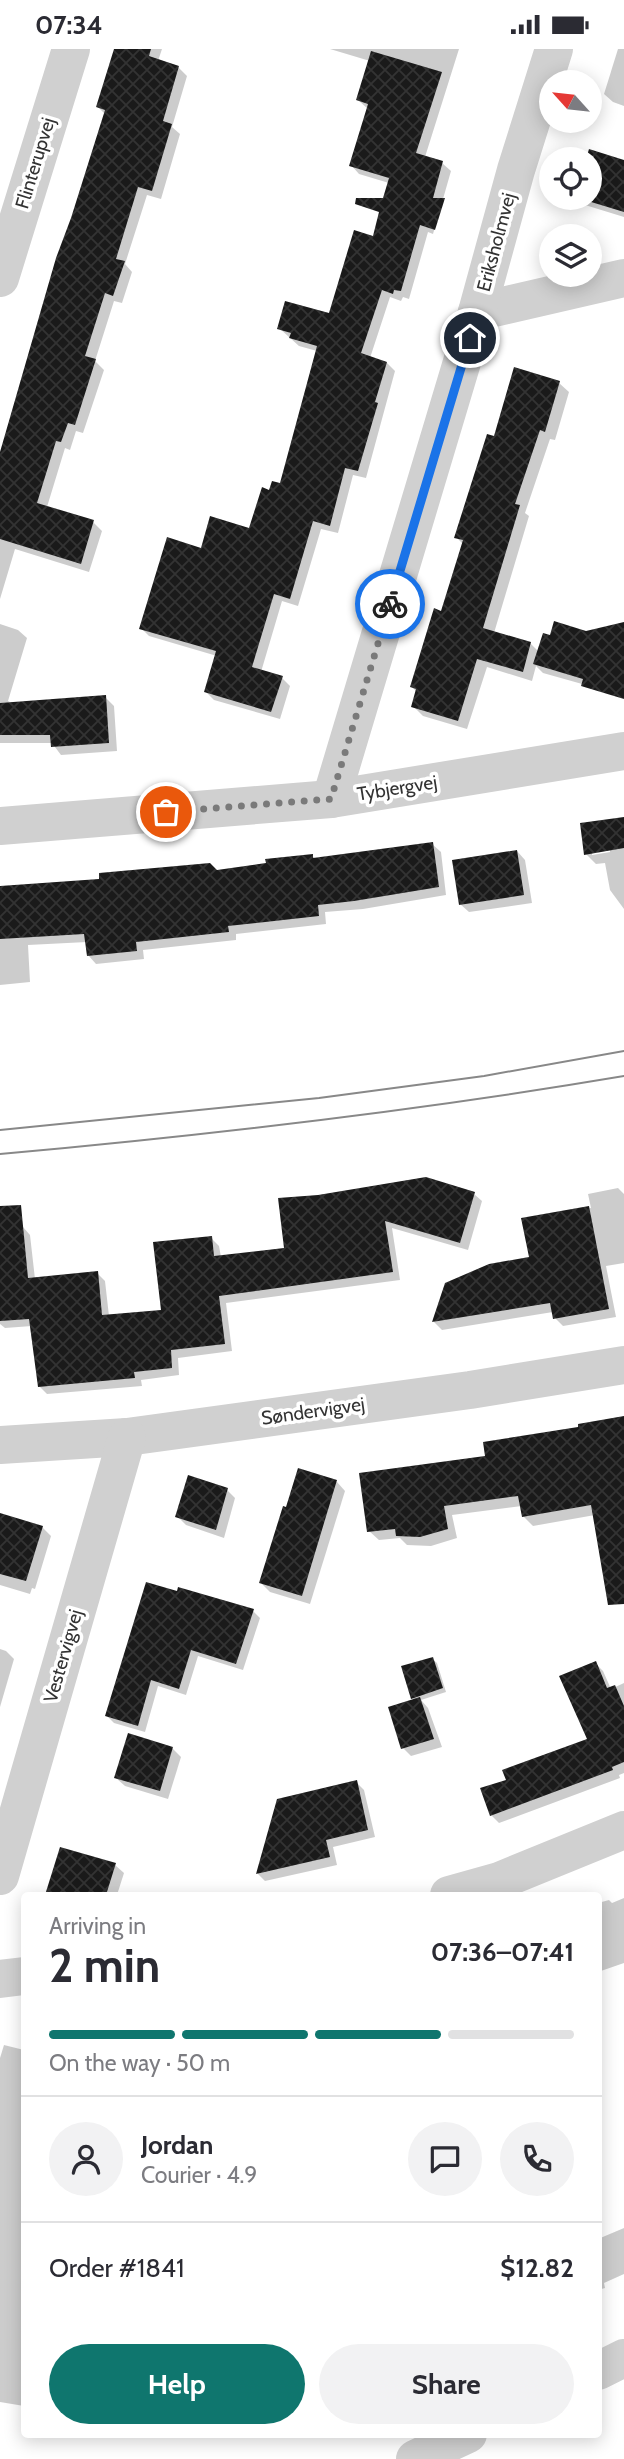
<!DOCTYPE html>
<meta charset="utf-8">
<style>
:root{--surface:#fff;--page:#f2f2f3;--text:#2b2b33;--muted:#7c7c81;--line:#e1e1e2;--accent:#0f766e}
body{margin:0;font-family:Cabin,sans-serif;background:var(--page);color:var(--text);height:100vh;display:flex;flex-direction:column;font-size:26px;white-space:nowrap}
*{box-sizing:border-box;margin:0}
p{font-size:23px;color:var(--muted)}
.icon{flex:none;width:38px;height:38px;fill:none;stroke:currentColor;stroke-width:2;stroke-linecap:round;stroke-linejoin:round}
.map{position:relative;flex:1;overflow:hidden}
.details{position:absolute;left:21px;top:1843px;width:581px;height:546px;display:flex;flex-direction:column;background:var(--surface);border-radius:7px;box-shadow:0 4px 18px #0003}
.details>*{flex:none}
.needle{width:46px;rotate:297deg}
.fabs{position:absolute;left:539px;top:21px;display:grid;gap:14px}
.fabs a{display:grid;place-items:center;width:63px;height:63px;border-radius:50%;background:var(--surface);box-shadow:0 4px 18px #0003;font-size:35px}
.pin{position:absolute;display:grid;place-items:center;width:60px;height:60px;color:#fff;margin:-30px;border:4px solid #fff;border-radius:50%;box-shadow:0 2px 7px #0007}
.courier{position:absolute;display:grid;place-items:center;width:70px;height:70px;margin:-35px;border:5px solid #1a73e8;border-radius:50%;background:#fff;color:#222;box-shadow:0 2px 9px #0007}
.headline em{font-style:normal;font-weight:800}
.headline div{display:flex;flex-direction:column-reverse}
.headline{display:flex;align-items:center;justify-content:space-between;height:119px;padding:0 28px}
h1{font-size:46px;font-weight:800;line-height:52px}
.bar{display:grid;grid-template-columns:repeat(4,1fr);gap:10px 7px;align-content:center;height:84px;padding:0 28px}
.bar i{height:9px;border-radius:5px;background:var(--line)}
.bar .selected{background:var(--accent)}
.bar p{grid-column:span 4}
.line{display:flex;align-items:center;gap:18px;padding:0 28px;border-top:2px solid var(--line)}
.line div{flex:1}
.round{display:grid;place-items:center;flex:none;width:74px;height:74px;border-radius:37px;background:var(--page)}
.cta{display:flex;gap:14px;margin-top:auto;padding:14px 28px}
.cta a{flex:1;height:80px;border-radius:42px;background:var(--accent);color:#fff;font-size:28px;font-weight:800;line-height:80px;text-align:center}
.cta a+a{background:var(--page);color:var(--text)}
.status{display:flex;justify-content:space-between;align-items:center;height:49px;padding:0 35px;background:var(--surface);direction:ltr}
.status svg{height:19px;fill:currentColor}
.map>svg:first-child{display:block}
</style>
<div class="status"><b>07:34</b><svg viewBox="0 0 49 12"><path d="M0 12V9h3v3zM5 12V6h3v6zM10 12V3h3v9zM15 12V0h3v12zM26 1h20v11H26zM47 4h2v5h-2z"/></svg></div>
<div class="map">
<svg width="624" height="2410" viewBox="0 0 624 2410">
<defs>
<pattern id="building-cross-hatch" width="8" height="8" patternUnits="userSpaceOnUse" patternTransform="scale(1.75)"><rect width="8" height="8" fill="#1a1a1a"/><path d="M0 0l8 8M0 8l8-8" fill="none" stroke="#333"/></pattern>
</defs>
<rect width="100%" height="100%" fill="#fff"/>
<g fill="#0003" fill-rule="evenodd">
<path d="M116,0H162L158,12L178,18L187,27L172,78L180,85L161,150L147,146L125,215L132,223L122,254L114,252L95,312L104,321L83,384L76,382L70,401L65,399L47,458L93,473L102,482L89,523L15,500L0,550V413L105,65L98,58Z"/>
<path d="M330,0H459L425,108L442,114L451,122L433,185L428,183L409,250L403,248L401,252L390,248L370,309L387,314L395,322L366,429L353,426L338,484L321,480L298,557L282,552L261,623L282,629L290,637L280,670L214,651L206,643L217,607L149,587L141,579L202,501L250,482L271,443L281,436L317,302L299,297L279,279L330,267L374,189L389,134L359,125L351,116L368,60L358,51L370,12Z"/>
<path d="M618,0H624V57L613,53L604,45Z"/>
<path d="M591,102L624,113V168L585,156L578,149H590L588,110Z"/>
<path d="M559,334L569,343L555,391L550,390L525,464L529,467L494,584L530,594L539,603L551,588L586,583L624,574V632L607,642L543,624L536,617L532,632L487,618L467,680L423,667L413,657L417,643L412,638L443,564L463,495L456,488L495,389Z"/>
<path d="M0,575L18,581L27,589L8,652L14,655L105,648L114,657L117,702L61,706L52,694H0Z"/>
<path d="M624,770V860L610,841L605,814L596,815L586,805ZM610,800V803L592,806V803Z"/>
<path d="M432,795L441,803L446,846L363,860L325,863L326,875L236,885V891L143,901L144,910L96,915L88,906L87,893L28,896L30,933L0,936V839L217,822L312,807L316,810Z"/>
<path d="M517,802L525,811L532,854L469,863L460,855Z"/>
<path d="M618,1139L624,1145V1214L606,1217L616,1268L563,1277L555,1269L553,1263L442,1281L434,1273L447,1236L531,1210L523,1170L591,1159L588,1145Z"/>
<path d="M474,1145L482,1152L468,1201L392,1179L400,1231L226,1254L232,1302L178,1309L179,1326L141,1331L142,1337L47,1345L39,1337L32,1277L5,1279L0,1275V1180L23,1178L30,1186L35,1230L97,1224L105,1232L109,1267L163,1263L211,1189L219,1197L221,1208L286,1200Z"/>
<path d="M624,1369V1540L595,1466L533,1477L523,1467L522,1457L452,1466L457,1489L431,1497L407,1496L400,1489L379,1491L369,1482L487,1409L580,1379Z"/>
<path d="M299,1421L337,1433L345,1442L310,1555L270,1543L261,1534Z"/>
<path d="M227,1441L235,1449L224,1489L186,1476L177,1467Z"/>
<path d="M0,1465L42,1478L51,1487L35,1540L32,1539L30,1545L0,1536Z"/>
<path d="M147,1535L253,1562L260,1569L243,1621L198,1607L186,1646L158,1637L145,1683L114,1674L106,1666Z"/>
<path d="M0,1600L6,1602L14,1610L0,1658Z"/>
<path d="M432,1610L437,1614L446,1643L421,1651L428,1659L442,1698L411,1707L403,1699L415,1651L412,1649Z"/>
<path d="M595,1614L603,1622L611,1640L624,1634V1724L619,1726L620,1729L499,1774L491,1766L508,1732L589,1691Z"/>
<path d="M172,1699L181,1708L168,1750L125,1737L116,1729Z"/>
<path d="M356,1733L364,1741L375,1788L333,1798L337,1816L265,1832L258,1825L278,1752Z"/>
<path d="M115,1816L124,1824L117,1846L48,1845Z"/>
<path d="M624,1849V1914L598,1923V1854L609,1851L612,1854Z"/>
<path d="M4,1996L24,2001V2357L0,2353V2009Z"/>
<path d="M624,2179V2225L604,2234L605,2239L598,2241V2190Z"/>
</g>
<g fill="url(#building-cross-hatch)">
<path d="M114,0H151L149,7L179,17L163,72L172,75L152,142L138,138L116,210L125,212L113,247L105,244L85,307L96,310L75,376L68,374L61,393L56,392L37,454L94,471L81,515L0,490V403L56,209L71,169L105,61L96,58Z"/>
<path d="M371,2L442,23L416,104L443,112L433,149H445L435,181L420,176L401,242L394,241L393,245L382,241L361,304L387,313L375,353L378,354L358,422L345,419L330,477L313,472L290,550L274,545L252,618L283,627L271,663L204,643L216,602L139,580L167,488L201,499L210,467L249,479L262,438L269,441L272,432L280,434L317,297L289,289L291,284L277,280L285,252L329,264L354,181L373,187L379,163L355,155L356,149H383L389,129L349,117L368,55L356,51Z"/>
<path d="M589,100L624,111V163L578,149H590V110H586Z"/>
<path d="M514,318L560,332L545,383L540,381L515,455L520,456L483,579L531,593L523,623L477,610L458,672L411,658L416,640L410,638L434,559L441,562L463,491L454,489L487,385L494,387Z"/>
<path d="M554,572L586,582L624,573V650L581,637L583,630L533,615L543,584L550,586Z"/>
<path d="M106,646L109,694L51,698L50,686H0V654Z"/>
<path d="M624,768V799L584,806L580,774Z"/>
<path d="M433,793L439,838L354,852L318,856L319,867L228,877L229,883L136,893L137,902L87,907L84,885L0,890V837L99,830V824L210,814L217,821L266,814L265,810L313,805V809Z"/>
<path d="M517,801L524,846L459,856L452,811Z"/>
<path d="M426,1128L475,1143L460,1194L385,1172L393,1223L219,1247L225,1295L171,1301L172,1319L134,1323L135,1329L38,1338L29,1270L0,1272V1157L21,1156L28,1229L98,1222L102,1266L161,1261L153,1193L212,1187L214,1207L284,1199L278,1149L318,1146Z"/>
<path d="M589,1157L609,1260L553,1270L550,1254L432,1273L445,1234L489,1215L529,1208L521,1169Z"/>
<path d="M624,1367V1555L608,1556L591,1456L522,1468L518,1447L444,1457L448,1480L420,1488L396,1487L395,1480L367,1483L359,1424L485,1407L483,1393L578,1378V1375Z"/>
<path d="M298,1419L337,1431L302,1547L259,1534L283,1457L286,1458Z"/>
<path d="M188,1426L228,1439L216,1481L175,1468Z"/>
<path d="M0,1464L43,1477L26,1532L0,1525Z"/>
<path d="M146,1533L177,1542L178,1538L254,1560L236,1615L191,1601L179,1640L151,1631L138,1677L105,1667Z"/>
<path d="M433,1608L443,1639L411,1650L401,1617Z"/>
<path d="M596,1612L607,1639L615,1636L624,1657V1713L612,1718L613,1721L490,1767L480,1739L506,1731L502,1721L587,1690L559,1627Z"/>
<path d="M420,1648L434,1690L401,1700L388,1658Z"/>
<path d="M128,1684L173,1698L160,1742L114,1729Z"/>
<path d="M357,1731L368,1781L326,1791L330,1808L256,1825L277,1750Z"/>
<path d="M60,1798L116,1814L106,1846H45Z"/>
</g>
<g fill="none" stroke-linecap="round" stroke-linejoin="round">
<g stroke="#d0d0d0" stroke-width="38">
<path d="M0,229L71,0"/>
<path d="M477,263L624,229"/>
<path d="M331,750L477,263L516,121L554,0"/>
<path d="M0,777L331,750L624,702"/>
<path d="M0,1396L127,1388L470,1341L624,1316"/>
<path d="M0,1827L127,1388"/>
<path d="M449,1846L499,1832L624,1781"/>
<path d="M0,1930L24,1927"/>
<path d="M598,2322L624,2309"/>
<path d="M415,2410L468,2385"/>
</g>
<g stroke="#888" stroke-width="2">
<path d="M0,1081L319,1049L484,1027L624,1002"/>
<path d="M0,1105C209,1086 417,1062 624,1027"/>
</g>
</g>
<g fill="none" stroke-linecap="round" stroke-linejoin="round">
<path stroke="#7a7a7a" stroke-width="7" stroke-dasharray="0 12.6" d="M166,763L331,750L390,555"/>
<path stroke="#1a73e8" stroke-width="9" d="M390,555L470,289"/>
</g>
<g text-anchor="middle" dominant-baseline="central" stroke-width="7" stroke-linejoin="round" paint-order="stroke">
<g font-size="19" fill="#333" stroke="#fff">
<text transform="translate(35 114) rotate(-73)">Flinterupvej</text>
<text transform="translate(496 193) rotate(-75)">Eriksholmvej</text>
<text transform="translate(397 739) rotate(-9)">Tybjergvej</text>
<text transform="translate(313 1362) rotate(-8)">Søndervigvej</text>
<text transform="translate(63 1607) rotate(-74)">Vestervigvej</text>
</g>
</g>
</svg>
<div class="fabs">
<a><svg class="needle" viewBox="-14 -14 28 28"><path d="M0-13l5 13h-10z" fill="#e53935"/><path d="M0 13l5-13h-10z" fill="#7c7c81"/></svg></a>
<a><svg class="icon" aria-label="locate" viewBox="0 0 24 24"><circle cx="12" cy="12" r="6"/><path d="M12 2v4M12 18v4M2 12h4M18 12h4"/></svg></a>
<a><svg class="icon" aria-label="layers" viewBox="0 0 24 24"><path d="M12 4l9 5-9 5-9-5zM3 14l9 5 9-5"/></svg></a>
</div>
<div class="pin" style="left:166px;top:763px;background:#ea580c"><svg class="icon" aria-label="bag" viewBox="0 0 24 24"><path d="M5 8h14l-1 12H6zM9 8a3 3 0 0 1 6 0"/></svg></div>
<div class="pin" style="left:470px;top:289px;background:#1f2937"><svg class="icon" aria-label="home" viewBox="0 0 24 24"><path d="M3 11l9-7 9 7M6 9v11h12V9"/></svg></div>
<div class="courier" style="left:390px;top:555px"><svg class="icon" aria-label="bike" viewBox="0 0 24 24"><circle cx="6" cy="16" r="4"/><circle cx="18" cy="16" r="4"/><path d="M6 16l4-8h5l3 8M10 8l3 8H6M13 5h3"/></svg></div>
<section class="details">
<div class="headline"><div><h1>2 min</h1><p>Arriving in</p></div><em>07:36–07:41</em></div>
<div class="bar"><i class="selected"></i><i class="selected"></i><i class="selected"></i><i></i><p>On the way · 50 m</p></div>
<div class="line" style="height:126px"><a class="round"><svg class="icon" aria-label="person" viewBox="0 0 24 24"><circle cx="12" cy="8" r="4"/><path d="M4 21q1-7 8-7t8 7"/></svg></a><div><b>Jordan</b><p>Courier · 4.9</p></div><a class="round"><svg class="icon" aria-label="chat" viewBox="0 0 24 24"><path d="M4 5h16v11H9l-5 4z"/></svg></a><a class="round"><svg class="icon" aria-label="phone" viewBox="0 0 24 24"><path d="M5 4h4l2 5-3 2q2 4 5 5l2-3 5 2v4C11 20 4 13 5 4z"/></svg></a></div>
<div class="line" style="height:91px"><div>Order #1841</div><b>$12.82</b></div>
<div class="cta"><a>Help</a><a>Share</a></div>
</section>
</div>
